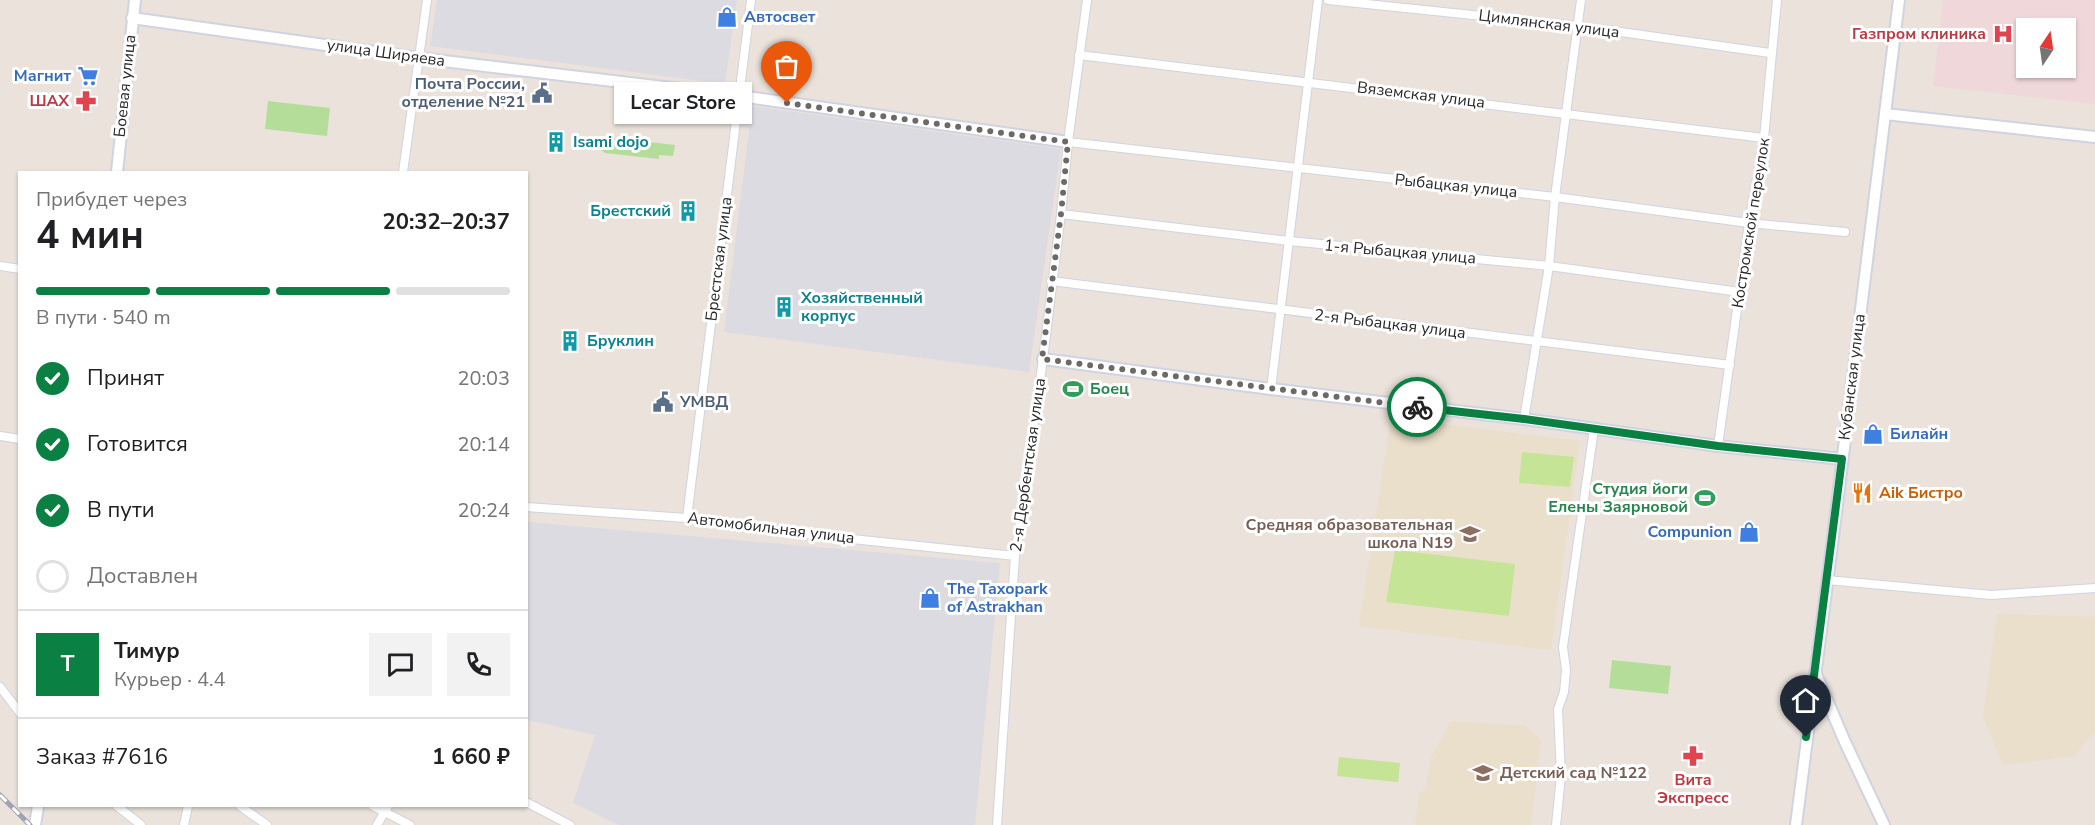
<!DOCTYPE html>
<html lang="ru">
<meta charset="utf-8">
<style>
:root{--surface:#fff;--page:#f2f2f2;--text:#202124;--muted:#757577;--line:#e0e0e0;--accent:#0b8043}
body{margin:0;font-family:"Nunito Sans",sans-serif;background:var(--page);color:var(--text);height:100vh;display:flex;flex-direction:column;font-size:22px;white-space:nowrap}
*{box-sizing:border-box;margin:0}
p{font-size:20px;color:var(--muted)}
.icon{flex:none;width:33px;height:33px;fill:none;stroke:currentColor;stroke-width:2;stroke-linecap:round;stroke-linejoin:round}
.map{position:relative;flex:1;overflow:hidden}
.drawer{position:absolute;left:18px;top:171px;width:510px;height:636px;display:flex;flex-direction:column;background:var(--surface);border-radius:0px;box-shadow:0 2px 4px #0004}
.drawer>*{flex:none}
.needle{width:39px;rotate:13deg}
.controls{position:absolute;left:2016px;top:18px;display:grid;gap:12px}
.controls a{display:grid;place-items:center;width:60px;height:60px;border-radius:0px;background:var(--surface);box-shadow:0 2px 4px #0004;font-size:30px}
.pin{position:absolute;display:grid;place-items:center;width:51px;height:51px;color:#fff;margin:-62px -26px;border-radius:50% 50% 50% 0;rotate:-45deg;box-shadow:0 0 6px #0007}
.pin .icon{rotate:45deg}
.courier{position:absolute;display:grid;place-items:center;width:60px;height:60px;margin:-30px;border:4px solid #0b8043;border-radius:50%;background:#fff;color:#222;box-shadow:0 2px 8px #0007}
.bubble{position:absolute;height:42px;border-radius:0px;background:var(--surface);box-shadow:0 2px 4px #0004;font-size:20px;font-weight:700;line-height:42px;text-align:center}
.summary em{font-style:normal;font-weight:700}
.summary div{display:flex;flex-direction:column-reverse}
.summary{display:flex;align-items:center;justify-content:space-between;height:102px;padding:0 18px}
h1{font-size:39px;font-weight:700;line-height:45px}
.bar{display:grid;grid-template-columns:repeat(4,1fr);gap:9px 6px;align-content:center;height:72px;padding:0 18px}
.bar i{height:8px;border-radius:4px;background:var(--line)}
.bar .active{background:var(--accent)}
.bar p{grid-column:span 4}
.line{display:flex;align-items:center;gap:15px;padding:0 18px;border-top:2px solid var(--line)}
.line div{flex:1}
.round{display:grid;place-items:center;flex:none;width:63px;height:63px;border-radius:0px;background:var(--page)}
ol{padding:0 18px;list-style:none}
li{display:flex;align-items:center;gap:18px;height:66px}
li p{margin-inline-start:auto}
li .icon{padding:6px;border-radius:50%;background:var(--accent);color:#fff;stroke-width:4}
li:last-child{color:var(--muted)}
li i{width:33px;height:33px;border:3px solid var(--line);border-radius:50%}
.map>svg:first-child{display:block}
</style>
<div class="map">
<svg width="2095" height="825" viewBox="0 0 2095 825">
<rect width="100%" height="100%" fill="#eae2db"/>
<g fill="#dddbe2">
<path d="M437,0H737L725,84L430,46Z"/>
<path d="M752,106L1061,149L1029,372L724,332Z"/>
<path d="M528,522L1000,563L975,825H619L573,803L595,735L527,720L526,534Z"/>
</g>
<g fill="#eadfcb">
<path d="M1391,418L1580,441L1551,650L1359,626Z"/>
<path d="M1997,614L2095,617V732L2074,756L2003,765L1983,717Z"/>
<path d="M1451,721L1526,726L1541,740L1531,825H1415L1419,793L1425,790L1431,757Z"/>
</g>
<path fill="#f0d8da" fill-rule="evenodd" d="M1943,0H2095V104L1933,86ZM2026,28H2066V68H2026Z"/>
<g fill="#b4dd9a">
<path d="M268,101L330,108L327,136L265,129Z"/>
<path d="M605,137L675,145L673,156L659,155V159L605,153L600,149V142Z"/>
<path d="M1612,660L1671,666L1668,694L1609,688Z"/>
</g>
<g fill="#c6e496">
<path d="M1522,452L1574,457L1570,487L1519,483Z"/>
<path d="M1395,550L1515,564L1509,616L1386,602Z"/>
<path d="M1339,757L1400,763L1398,782L1337,776Z"/>
</g>
<g fill="none" stroke-linecap="round" stroke-linejoin="round">
<g stroke="#d0d4e0" stroke-width="10">
<g id="street">
<path d="M1328,0L1578,26L1770,53"/>
<path d="M1079,55L1764,138"/>
<path d="M1068,142L1555,197L1749,223L1845,232"/>
<path d="M403,172L427,0"/>
<path d="M1061,214L1289,241L1549,266L1740,292"/>
<path d="M0,266L20,269"/>
<path d="M1051,281L1730,365"/>
<path d="M1271,389L1318,0"/>
<path d="M1524,419L1549,266L1555,197L1581,0"/>
<path d="M0,436L20,439"/>
<path d="M1718,446L1749,223L1764,138L1777,0"/>
<path d="M526,507L687,518L814,535L1015,556"/>
<path d="M687,518L751,0"/>
<path d="M1827,580L1991,595L2095,588"/>
<path d="M0,687L20,713"/>
<path d="M526,802L570,825"/>
<path d="M117,806L141,825"/>
<path d="M240,806L267,825"/>
<path d="M373,806L410,825"/>
<path d="M184,825L188,806"/>
<path d="M377,825L388,806"/>
<path d="M997,825L1015,556L1043,359L1061,214L1068,142L1087,0"/>
<path d="M1556,825L1561,776L1558,709L1564,692L1566,670L1563,647L1594,429"/>
</g>
</g>
<g stroke="#d0d4e0" stroke-width="14">
<g id="secondary">
<path d="M132,18L418,58L740,96L1068,142"/>
<path d="M1885,114L2095,137"/>
<path d="M117,172L135,0"/>
<path d="M1043,359L1271,389L1524,419L1718,446L1842,459"/>
<path d="M1815,672L1845,742L1884,825"/>
<path d="M35,825L38,806"/>
<path d="M1796,825L1834,529L1899,0"/>
</g>
</g>
<use href="#street" stroke="#fff" stroke-width="8"/>
<use href="#secondary" stroke="#fff" stroke-width="10"/>
<g stroke="#9ea2b1" stroke-width="5">
<path id="rail" d="M0,795L30,825"/>
</g>
<use href="#rail" stroke="#fff" stroke-width="3" stroke-dasharray="9" stroke-linecap="butt"/>
</g>
<g fill="none" stroke-linecap="round" stroke-linejoin="round">
<path stroke="#6c6967" stroke-width="6" stroke-dasharray="0 10.8" d="M787,103L1068,142L1061,214L1042,359L1417,407"/>
<path stroke="#0b8043" stroke-width="8" d="M1417,407L1524,419L1718,446L1842,459L1806,737"/>
</g>
<defs>
<g id="shop-bare" transform="scale(1.62)"><path d="M-5-2.5h2.3a2.7 3.5 0 0 1 5.4 0H5L5.5 6h-11ZM-1.5-2.5h3a1.5 2.3 0 0 0-3 0Z" fill="#3f7fe0" stroke="#fff" stroke-width="2.5" paint-order="stroke"/></g>
<g id="hospital-bare" transform="scale(1.62)"><path d="M-5-5h3v3.5h4V-5h3V5h-3V1.5h-4V5h-3Z" fill="#e0444e" stroke="#fff" stroke-width="2.5" paint-order="stroke"/></g>
<g id="supermarket-bare" transform="scale(1.62)"><path d="M-6-5.5h2.5l.6 2H6L4.5 2H-2.5L-4.4-4H-6ZM-1.5 3.2a1.3 1.3 0 1 0 .1 0ZM3 3.2a1.3 1.3 0 1 0 .1 0Z" fill="#3f7fe0" stroke="#fff" stroke-width="2.5" paint-order="stroke"/></g>
<g id="civic-bare" transform="scale(1.62)"><path d="M-.6-6.5H3V-4.5H.6V-3L4-1V1h2V6H-6V1h2V-1L-.6-3ZM-1.2 2.5V6h2.4V2.5Z" fill="#5c6f8a" stroke="#fff" stroke-width="2.5" paint-order="stroke"/></g>
<g id="pharmacy-bare" transform="scale(1.62)"><path d="M-2-6h4v4h4v4h-4v4h-4v-4h-4v-4h4Z" fill="#e0444e" stroke="#fff" stroke-width="2.5" paint-order="stroke"/></g>
<g id="building-bare" transform="scale(1.62)"><path d="M-4-6H4V6H1V3H-1V6H-4ZM-2.5-4.3h1.7v1.8h-1.7ZM.8-4.3h1.7v1.8H.8ZM-2.5-1h1.7V.8h-1.7ZM.8-1h1.7V.8H.8Z" fill="#0f9aa8" stroke="#fff" stroke-width="2.5" paint-order="stroke"/></g>
<g id="stadium-bare" transform="scale(1.62)"><path d="M0-5a6.5 5 0 1 0 0 10a6.5 5 0 1 0 0-10ZM-3.5-1.8h7v3.6h-7Z" fill="#2e9e5b" stroke="#fff" stroke-width="2.5" paint-order="stroke"/></g>
<g id="restaurant-bare" transform="scale(1.62)"><path d="M-5-6h1v4h1v-4h1v4h1v-4h1v5L-1.5 .5V6h-2V.5L-5-1ZM5-6V6H3V1.5H1.5Q1.5-4 5-6Z" fill="#e8710a" stroke="#fff" stroke-width="2.5" paint-order="stroke"/></g>
<g id="school-bare" transform="scale(1.62)"><path d="M0-5L7-2L0 1L-7-2ZM-4 1L0 2.5L4 1V4Q0 6-4 4Z" fill="#8d6e63" stroke="#fff" stroke-width="2.5" paint-order="stroke"/></g>
</defs>
<g fill-rule="evenodd">
<use href="#shop-bare" x="727" y="17"/>
<use href="#hospital-bare" x="2003" y="34"/>
<use href="#supermarket-bare" x="88" y="76"/>
<use href="#civic-bare" x="542" y="93"/>
<use href="#pharmacy-bare" x="86" y="101"/>
<use href="#building-bare" x="556" y="142"/>
<use href="#building-bare" x="688" y="211"/>
<use href="#building-bare" x="784" y="307"/>
<use href="#building-bare" x="570" y="341"/>
<use href="#stadium-bare" x="1073" y="389"/>
<use href="#civic-bare" x="663" y="402"/>
<use href="#shop-bare" x="1873" y="434"/>
<use href="#restaurant-bare" x="1862" y="493"/>
<use href="#stadium-bare" x="1705" y="498"/>
<use href="#shop-bare" x="1749" y="532"/>
<use href="#school-bare" x="1470" y="534"/>
<use href="#shop-bare" x="930" y="598"/>
<use href="#pharmacy-bare" x="1693" y="756"/>
<use href="#school-bare" x="1483" y="773"/>
</g>
<g text-anchor="middle" dominant-baseline="central" stroke-width="6" stroke-linejoin="round" paint-order="stroke">
<g font-size="16" font-weight="bold" fill="#366cbe" stroke="#fff" text-anchor="start">
<text x="744" y="17">Автосвет</text>
<text x="71" y="76" text-anchor="end">Магнит</text>
<text x="1890" y="434">Билайн</text>
<text x="1732" y="532" text-anchor="end">Compunion</text>
<text x="947" y="589">The Taxopark<tspan x="947" dy="18">of Astrakhan</tspan></text>
</g>
<g font-size="16" fill="#282828" stroke="#fff">
<text transform="translate(1549 24) rotate(7)">Цимлянская улица</text>
<text transform="translate(386 53) rotate(8)">улица Ширяева</text>
<text transform="translate(125 86) rotate(-84)">Боевая улица</text>
<text transform="translate(1421 95) rotate(7)">Вяземская улица</text>
<text transform="translate(1456 186) rotate(6)">Рыбацкая улица</text>
<text transform="translate(1751 223) rotate(-81)">Костромской переулок</text>
<text transform="translate(1400 252) rotate(5)">1-я Рыбацкая улица</text>
<text transform="translate(719 259) rotate(-83)">Брестская улица</text>
<text transform="translate(1390 324) rotate(7)">2-я Рыбацкая улица</text>
<text transform="translate(1852 377) rotate(-83)">Кубанская улица</text>
<text transform="translate(1028 465) rotate(-82)">2-я Дербентская улица</text>
<text transform="translate(771 528) rotate(7)">Автомобильная улица</text>
</g>
<g font-size="16" font-weight="bold" fill="#be3a42" stroke="#fff" text-anchor="end">
<text x="1986" y="34">Газпром клиника</text>
<text x="69" y="101">ШАХ</text>
<text x="1693" y="780" text-anchor="middle">Вита<tspan x="1693" dy="18">Экспресс</tspan></text>
</g>
<g font-size="16" font-weight="bold" fill="#4e5e75" stroke="#fff" text-anchor="end">
<text x="525" y="84">Почта России,<tspan x="525" dy="18">отделение №21</tspan></text>
<text x="680" y="402" text-anchor="start">УМВД</text>
</g>
<g font-size="16" font-weight="bold" fill="#0d838f" stroke="#fff" text-anchor="start">
<text x="573" y="142">Isami dojo</text>
<text x="671" y="211" text-anchor="end">Брестский</text>
<text x="801" y="298">Хозяйственный<tspan x="801" dy="18">корпус</tspan></text>
<text x="587" y="341">Бруклин</text>
</g>
<g font-size="16" font-weight="bold" fill="#27864d" stroke="#fff" text-anchor="start">
<text x="1090" y="389">Боец</text>
<text x="1688" y="489" text-anchor="end">Студия йоги<tspan x="1688" dy="18">Елены Заярновой</tspan></text>
</g>
<g font-size="16" font-weight="bold" fill="#c56008" stroke="#fff" text-anchor="start">
<text x="1879" y="493">Aik Бистро</text>
</g>
<g font-size="16" font-weight="bold" fill="#785e54" stroke="#fff" text-anchor="end">
<text x="1453" y="525">Средняя образовательная<tspan x="1453" dy="18">школа N19</tspan></text>
<text x="1500" y="773" text-anchor="start">Детский сад №122</text>
</g>
</g>
</svg>
<div class="controls">
<a><svg class="needle" viewBox="-14 -14 28 28"><path d="M0-13l5 13h-10z" fill="#e53935"/><path d="M0 13l5-13h-10z" fill="#757577"/></svg></a>
</div>
<div class="pin" style="left:787px;top:103px;background:#ea580c"><svg class="icon" aria-label="bag" viewBox="0 0 24 24"><path d="M5 8h14l-1 12H6zM9 8a3 3 0 0 1 6 0"/></svg></div>
<div class="pin" style="left:1806px;top:737px;background:#1f2937"><svg class="icon" aria-label="home" viewBox="0 0 24 24"><path d="M3 11l9-7 9 7M6 9v11h12V9"/></svg></div>
<div class="courier" style="left:1417px;top:407px"><svg class="icon" aria-label="bike" viewBox="0 0 24 24"><circle cx="6" cy="16" r="4"/><circle cx="18" cy="16" r="4"/><path d="M6 16l4-8h5l3 8M10 8l3 8H6M13 5h3"/></svg></div>
<div class="bubble" style="left:614px;top:82px;width:138px">Lecar Store</div>
<section class="drawer">
<div class="summary"><div><h1>4 мин</h1><p>Прибудет через</p></div><em>20:32–20:37</em></div>
<div class="bar"><i class="active"></i><i class="active"></i><i class="active"></i><i></i><p>В пути · 540 m</p></div>
<ol>
<li><svg class="icon" aria-label="check" viewBox="0 0 24 24"><path d="M5 12l5 5 9-10"/></svg>Принят<p>20:03</p></li>
<li><svg class="icon" aria-label="check" viewBox="0 0 24 24"><path d="M5 12l5 5 9-10"/></svg>Готовится<p>20:14</p></li>
<li><svg class="icon" aria-label="check" viewBox="0 0 24 24"><path d="M5 12l5 5 9-10"/></svg>В пути<p>20:24</p></li>
<li><i></i>Доставлен</li>
</ol>
<div class="line" style="height:108px"><b class="round" style="background:var(--accent);color:#fff">Т</b><div><b>Тимур</b><p>Курьер · 4.4</p></div><a class="round"><svg class="icon" aria-label="chat" viewBox="0 0 24 24"><path d="M4 5h16v11H9l-5 4z"/></svg></a><a class="round"><svg class="icon" aria-label="phone" viewBox="0 0 24 24"><path d="M5 4h4l2 5-3 2q2 4 5 5l2-3 5 2v4C11 20 4 13 5 4z"/></svg></a></div>
<div class="line" style="height:78px"><div>Заказ #7616</div><b>1 660 ₽</b></div>
</section>
</div>
